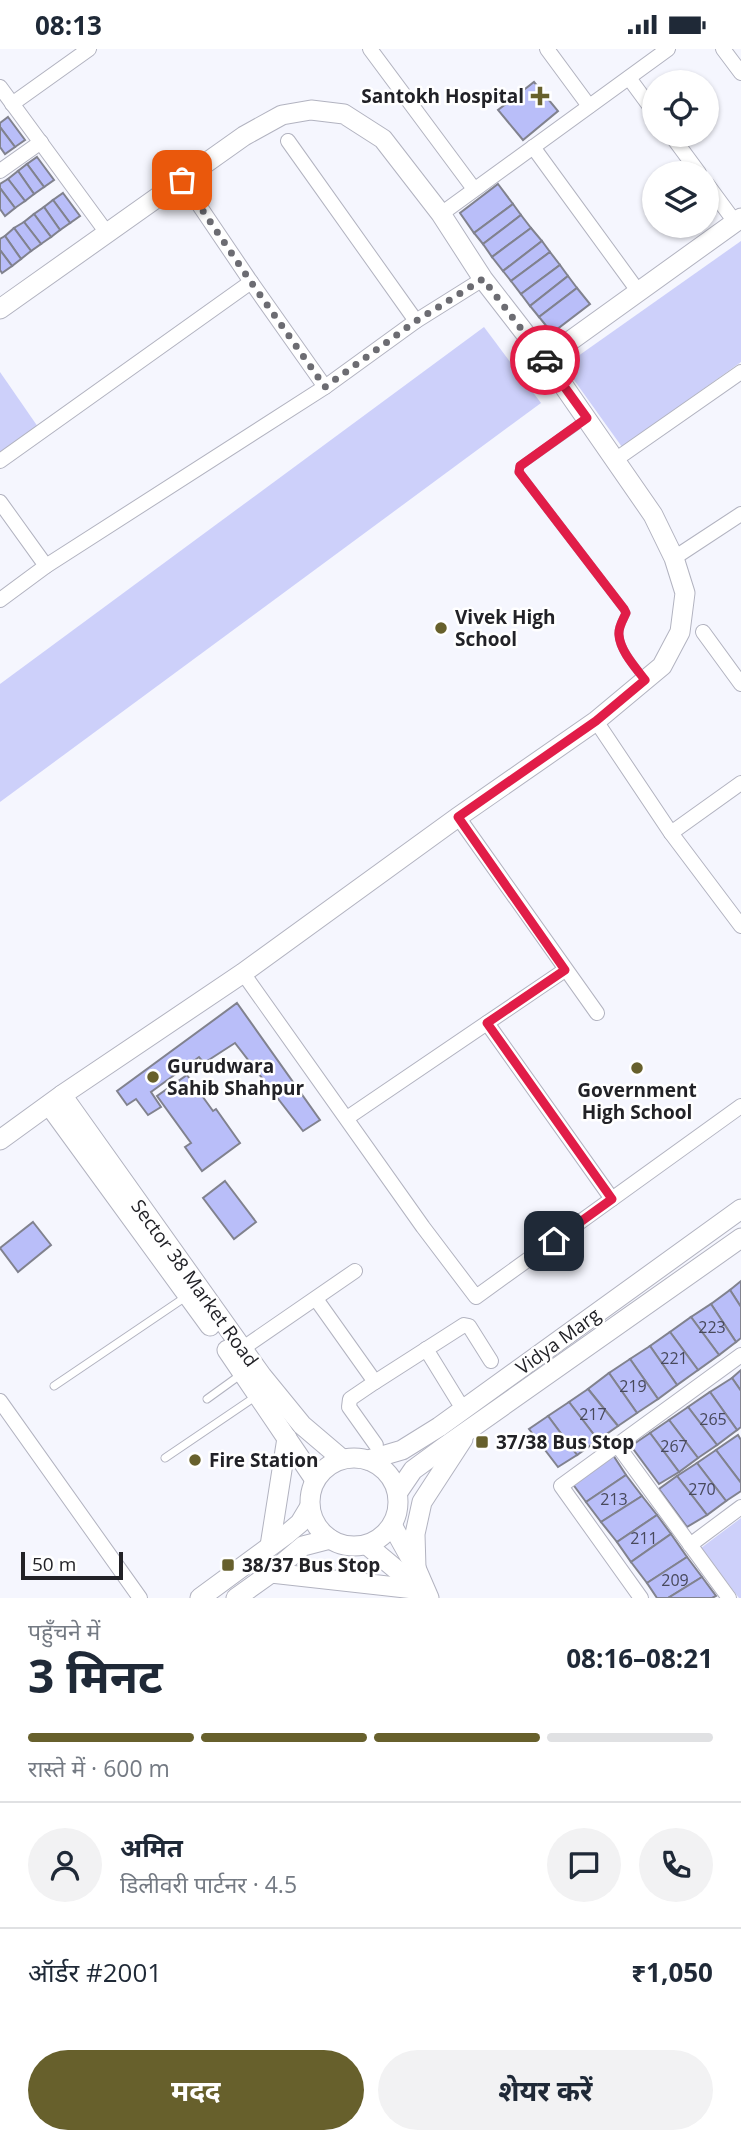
<!DOCTYPE html>
<html lang="hi">
<meta charset="utf-8">
<style>
:root{--surface:#fff;--page:#f2f2f3;--text:#1f2937;--muted:#747a83;--line:#e0e1e3;--accent:#67602c}
body{margin:0;font-family:"Open Sans","Noto Sans Devanagari",sans-serif;background:var(--page);color:var(--text);height:100vh;display:flex;flex-direction:column;font-size:26px;white-space:nowrap}
*{box-sizing:border-box;margin:0}
p{font-size:23px;color:var(--muted)}
.icon{flex:none;width:38px;height:38px;fill:none;stroke:currentColor;stroke-width:2;stroke-linecap:round;stroke-linejoin:round}
.map{position:relative;height:1549px;overflow:hidden}
.details{display:flex;flex-direction:column;background:var(--surface);flex:1}
.details>*{flex:none}
.buttons{position:absolute;left:642px;top:21px;display:grid;gap:14px}
.buttons a{display:grid;place-items:center;width:77px;height:77px;border-radius:50%;background:var(--surface);box-shadow:0 2px 5px #0004;font-size:35px}
.scale{position:absolute;left:21px;bottom:18px;width:102px;box-sizing:border-box;padding-left:7px;border:4px solid #222227;border-top:0;font-size:19px;line-height:24px;white-space:nowrap;color:#222227;-webkit-text-stroke:5px #fff;paint-order:stroke}
.pin{position:absolute;display:grid;place-items:center;width:60px;height:60px;color:#fff;margin:-30px;border-radius:14px;box-shadow:0 4px 10px #0006}
.courier{position:absolute;display:grid;place-items:center;width:70px;height:70px;margin:-35px;border:5px solid #e11d48;border-radius:50%;background:#fff;color:#222;box-shadow:0 2px 9px #0007}
.head em{font-style:normal;font-weight:700}
.head div{display:flex;flex-direction:column-reverse}
.head{display:flex;align-items:center;justify-content:space-between;height:119px;padding:0 28px}
h1{font-size:46px;font-weight:700;line-height:52px}
.bar{display:grid;grid-template-columns:repeat(4,1fr);gap:10px 7px;align-content:center;height:84px;padding:0 28px}
.bar i{height:9px;border-radius:5px;background:var(--line)}
.bar .selected{background:var(--accent)}
.bar p{grid-column:span 4}
.line{display:flex;align-items:center;gap:18px;padding:0 28px;border-top:2px solid var(--line)}
.line div{flex:1}
.round{display:grid;place-items:center;flex:none;width:74px;height:74px;border-radius:37px;background:var(--page)}
.action{display:flex;gap:14px;margin-top:auto;padding:14px 28px}
.action a{flex:1;height:80px;border-radius:42px;background:var(--accent);color:#fff;font-size:28px;font-weight:700;line-height:80px;text-align:center}
.action a+a{background:var(--page);color:var(--text)}
.status{display:flex;justify-content:space-between;align-items:center;height:49px;padding:0 35px;background:var(--surface);direction:ltr}
.status svg{height:19px;fill:currentColor}
.map>svg:first-child{display:block}
</style>
<div class="status"><b>08:13</b><svg viewBox="0 0 49 12"><path d="M0 12V9h3v3zM5 12V6h3v6zM10 12V3h3v9zM15 12V0h3v12zM26 1h20v11H26zM47 4h2v5h-2z"/></svg></div>
<div class="map">
<svg width="741" height="1549" viewBox="0 0 741 1549">
<rect width="100%" height="100%" fill="#f5f6fe"/>
<g fill="#cdd0fa">
<path d="M741,192V313L622,398L564,317Z"/>
<path d="M484,278L541,354L0,753V635Z"/>
<path d="M0,323L38,378L0,403Z"/>
<path d="M741,1469V1549H739L701,1499Z"/>
</g>
<g fill="#b9bef9" stroke="#81828e" stroke-width="2">
<path d="M534,33L558,62L523,91L498,61Z"/>
<path d="M8,68L25,91L15,98L0,78V74Z"/>
<path d="M0,78L15,98L5,105L0,98Z"/>
<path d="M37,108L54,131L44,138L27,115Z"/>
<path d="M27,115L44,138L34,145L18,122Z"/>
<path d="M18,122L34,145L25,152L8,130Z"/>
<path d="M8,130L25,152L15,159L0,139V135Z"/>
<path d="M498,135L513,155L474,184L460,164Z"/>
<path d="M0,139L15,159L5,167L0,160Z"/>
<path d="M63,144L80,167L70,174L53,151Z"/>
<path d="M53,151L70,174L60,181L44,158Z"/>
<path d="M513,155L521,166L483,195L474,184Z"/>
<path d="M44,158L60,181L51,188L34,165Z"/>
<path d="M34,165L51,188L41,195L24,173Z"/>
<path d="M521,166L531,179L492,208L483,195Z"/>
<path d="M24,173L41,195L31,202L14,179Z"/>
<path d="M14,179L31,202L21,210L5,187Z"/>
<path d="M531,179L542,192L503,222L492,208Z"/>
<path d="M5,187L21,210L12,217L0,201V190Z"/>
<path d="M542,192L550,203L511,232L503,222Z"/>
<path d="M0,201L12,217L2,224L0,221Z"/>
<path d="M550,203L560,216L521,245L511,232Z"/>
<path d="M560,216L568,227L530,257L521,245Z"/>
<path d="M568,227L577,239L539,268L530,257Z"/>
<path d="M577,239L590,255L552,284L539,268Z"/>
<path d="M237,954L320,1071L303,1082L235,994L204,1014L199,1008L151,1043L161,1058L148,1066L136,1050L127,1056L117,1042Z"/>
<path d="M187,1026L213,1062L216,1060L240,1094L202,1122L185,1098L191,1094L157,1047Z"/>
<path d="M225,1132L256,1173L234,1190L203,1149Z"/>
<path d="M33,1173L51,1196L18,1223L0,1199Z"/>
<path d="M741,1232V1258L730,1241Z"/>
<path d="M730,1241L741,1258V1289L736,1293L711,1255Z"/>
<path d="M711,1255L736,1293L719,1306L691,1268Z"/>
<path d="M691,1268L719,1306L698,1321L670,1283Z"/>
<path d="M670,1283L698,1321L677,1336L650,1297Z"/>
<path d="M650,1297L677,1336L658,1350L630,1310Z"/>
<path d="M630,1310L658,1350L637,1364L609,1324Z"/>
<path d="M741,1321V1342L732,1329Z"/>
<path d="M609,1324L637,1364L618,1377L588,1340Z"/>
<path d="M732,1329L741,1342V1378L737,1381L710,1343Z"/>
<path d="M588,1340L618,1377L598,1391L569,1353Z"/>
<path d="M710,1343L737,1381L717,1396L688,1358Z"/>
<path d="M569,1353L598,1391L577,1406L548,1367Z"/>
<path d="M688,1358L717,1396L698,1409L669,1371Z"/>
<path d="M548,1367L577,1406L558,1418L529,1380Z"/>
<path d="M669,1371L698,1409L679,1423L650,1384Z"/>
<path d="M650,1384L679,1423L659,1435L631,1397Z"/>
<path d="M738,1386L741,1391V1434L716,1401Z"/>
<path d="M716,1401L741,1434V1442L726,1452L697,1414Z"/>
<path d="M613,1406L626,1426L586,1453L572,1434Z"/>
<path d="M697,1414L726,1452L707,1466L677,1427Z"/>
<path d="M626,1426L642,1447L601,1473L586,1453Z"/>
<path d="M677,1427L707,1466L687,1478L659,1440Z"/>
<path d="M642,1447L657,1466L617,1493L601,1473Z"/>
<path d="M657,1466L671,1485L631,1513L617,1493Z"/>
<path d="M671,1485L687,1508L647,1534L631,1513Z"/>
<path d="M687,1508L702,1528L668,1549H657L647,1534Z"/>
<path d="M702,1528L716,1547L712,1549H668Z"/>
</g>
<g fill="none" stroke-linecap="round" stroke-linejoin="round">
<g stroke="#b2b3c0" stroke-width="9">
<g id="lane">
<path d="M585,371L520,417L519,423L624,560L626,564C623,571 618,578 619,586C620,602 636,618 644,631"/>
<path d="M54,1337L187,1247"/>
<path d="M207,1350L243,1324"/>
<path d="M165,1409L255,1348"/>
</g>
</g>
<g stroke="#b2b3c0" stroke-width="16">
<g id="street">
<path d="M370,0L474,140"/>
<path d="M547,0L589,57"/>
<path d="M723,0L741,24"/>
<path d="M629,29L654,63"/>
<path d="M0,38L107,184"/>
<path d="M12,55L89,0"/>
<path d="M671,86L699,124"/>
<path d="M288,92L416,272"/>
<path d="M533,98L638,242"/>
<path d="M0,122L41,93"/>
<path d="M182,131L251,233L325,338"/>
<path d="M707,135L735,173"/>
<path d="M441,165L668,0"/>
<path d="M615,411L741,323"/>
<path d="M0,412L251,233"/>
<path d="M0,453L46,517"/>
<path d="M674,509L741,465"/>
<path d="M0,551L46,517L325,338L416,272L483,230"/>
<path d="M703,583L741,635"/>
<path d="M596,672L671,784L741,877"/>
<path d="M458,768L597,964"/>
<path d="M671,784L741,734"/>
<path d="M243,924L423,1178L476,1248L741,1057"/>
<path d="M487,974L612,1150"/>
<path d="M347,1069L565,921"/>
<path d="M316,1250L375,1333L464,1276L469,1277L491,1312"/>
<path d="M426,1300L458,1352"/>
<path d="M236,1304L355,1222"/>
<path d="M375,1333L350,1350L349,1358L376,1396"/>
<path d="M0,1352L140,1549"/>
<path d="M618,1397L729,1549"/>
<path d="M690,1496L741,1458"/>
<path d="M641,1549L561,1437L741,1306"/>
</g>
</g>
<g stroke="#b2b3c0" stroke-width="21">
<g id="secondary">
<path d="M0,260L244,87L282,66L311,61L344,65L383,90L441,165L483,230L545,310L653,466L674,509L685,544L680,583L662,617L596,672L458,768L243,924L62,1046L0,1091"/>
<path d="M545,310L741,169"/>
<path d="M62,1046L262,1327L302,1376L342,1410"/>
<path d="M49,1056L210,1277"/>
<path d="M227,1301L315,1431"/>
<circle cx="354" cy="1453" r="44"/>
<path d="M368,1411L402,1401L439,1378L741,1160"/>
<path d="M398,1443L413,1421L443,1399L741,1189"/>
<path d="M392,1476L416,1519L429,1549"/>
<path d="M367,1496L398,1522L417,1543"/>
<path d="M270,1497L287,1389"/>
<path d="M416,1519L415,1485L422,1453L463,1390"/>
<path d="M271,1524L414,1540"/>
<path d="M200,1549L287,1485L300,1474L309,1459"/>
<path d="M236,1549L271,1524L303,1497L330,1490"/>
</g>
</g>
<use href="#lane" stroke="#fff" stroke-width="7"/>
<use href="#street" stroke="#fff" stroke-width="14"/>
<use href="#secondary" stroke="#fff" stroke-width="19"/>
</g>
<g fill="none" stroke-linecap="round" stroke-linejoin="round">
<path stroke="#6c6c72" stroke-width="7" stroke-dasharray="0 12.6" d="M182,131L251,233L325,338L416,272L483,230L545,311"/>
<path stroke="#e11d48" stroke-width="9" d="M545,311L587,369L520,417L519,423L624,560L626,564C623,571 618,578 619,586C620,602 636,619 645,631L596,672L458,768L565,921L487,974L612,1150L554,1192"/>
</g>
<g fill="#67602c" stroke="#fff" stroke-width="2.5">
<path d="M536.5 36.5h7v7h7v7h-7v7h-7v-7h-7v-7h7z"/>
<circle cx="441" cy="579" r="7"/>
<circle cx="637" cy="1019" r="7"/>
<circle cx="153" cy="1028" r="7"/>
<rect x="475" y="1386" width="14" height="14" rx="3.5"/>
<circle cx="195" cy="1411" r="7"/>
<rect x="221" y="1509" width="14" height="14" rx="3.5"/>
</g>
<g text-anchor="middle" dominant-baseline="central" stroke-width="5" stroke-linejoin="round" paint-order="stroke">
<g font-size="16" fill="#48495c">
<text x="712" y="1278">223</text>
<text x="674" y="1309">221</text>
<text x="633" y="1337">219</text>
<text x="593" y="1365">217</text>
<text x="713" y="1370">265</text>
<text x="674" y="1397">267</text>
<text x="702" y="1440">270</text>
<text x="614" y="1450">213</text>
<text x="644" y="1489">211</text>
<text x="675" y="1531">209</text>
</g>
<g font-size="19" font-weight="bold" fill="#222227" stroke="#fff" text-anchor="start">
<text x="524" y="47" text-anchor="end">Santokh Hospital</text>
<text x="455" y="568">Vivek High<tspan x="455" dy="22">School</tspan></text>
<text x="167" y="1017">Gurudwara<tspan x="167" dy="22">Sahib Shahpur</tspan></text>
<text x="637" y="1041" text-anchor="middle">Government<tspan x="637" dy="22">High School</tspan></text>
<text x="496" y="1393">37/38 Bus Stop</text>
<text x="209" y="1411">Fire Station</text>
<text x="242" y="1516">38/37 Bus Stop</text>
</g>
<g font-size="19" fill="#222227" stroke="#fff">
<text transform="translate(195 1234) rotate(54)">Sector 38 Market Road</text>
<text transform="translate(558 1292) rotate(-36)">Vidya Marg</text>
</g>
</g>
</svg>
<div class="buttons">
<a><svg class="icon" aria-label="locate" viewBox="0 0 24 24"><circle cx="12" cy="12" r="6"/><path d="M12 2v4M12 18v4M2 12h4M18 12h4"/></svg></a>
<a><svg class="icon" aria-label="layers" viewBox="0 0 24 24"><path d="M12 4l9 5-9 5-9-5zM3 14l9 5 9-5"/></svg></a>
</div>
<div class="scale">50 m</div>
<div class="pin" style="left:182px;top:131px;background:#ea580c"><svg class="icon" aria-label="bag" viewBox="0 0 24 24"><path d="M5 8h14l-1 12H6zM9 8a3 3 0 0 1 6 0"/></svg></div>
<div class="pin" style="left:554px;top:1192px;background:#1f2937"><svg class="icon" aria-label="home" viewBox="0 0 24 24"><path d="M3 11l9-7 9 7M6 9v11h12V9"/></svg></div>
<div class="courier" style="left:545px;top:311px"><svg class="icon" aria-label="car" viewBox="0 0 24 24"><path d="M5 17H2v-5l4-1 3-4h7l3 4 3 1v5h-3M9 17h6M6 11h13"/><circle cx="7" cy="17" r="2"/><circle cx="17" cy="17" r="2"/></svg></div>
</div>
<section class="details">
<div class="head"><div><h1>3 मिनट</h1><p>पहुँचने में</p></div><em>08:16–08:21</em></div>
<div class="bar"><i class="selected"></i><i class="selected"></i><i class="selected"></i><i></i><p>रास्ते में · 600 m</p></div>
<div class="line" style="height:126px"><a class="round"><svg class="icon" aria-label="person" viewBox="0 0 24 24"><circle cx="12" cy="8" r="4"/><path d="M4 21q1-7 8-7t8 7"/></svg></a><div><b>अमित</b><p>डिलीवरी पार्टनर · 4.5</p></div><a class="round"><svg class="icon" aria-label="chat" viewBox="0 0 24 24"><path d="M4 5h16v11H9l-5 4z"/></svg></a><a class="round"><svg class="icon" aria-label="phone" viewBox="0 0 24 24"><path d="M5 4h4l2 5-3 2q2 4 5 5l2-3 5 2v4C11 20 4 13 5 4z"/></svg></a></div>
<div class="line" style="height:91px"><div>ऑर्डर #2001</div><b>₹1,050</b></div>
<div class="action"><a>मदद</a><a>शेयर करें</a></div>
</section>
